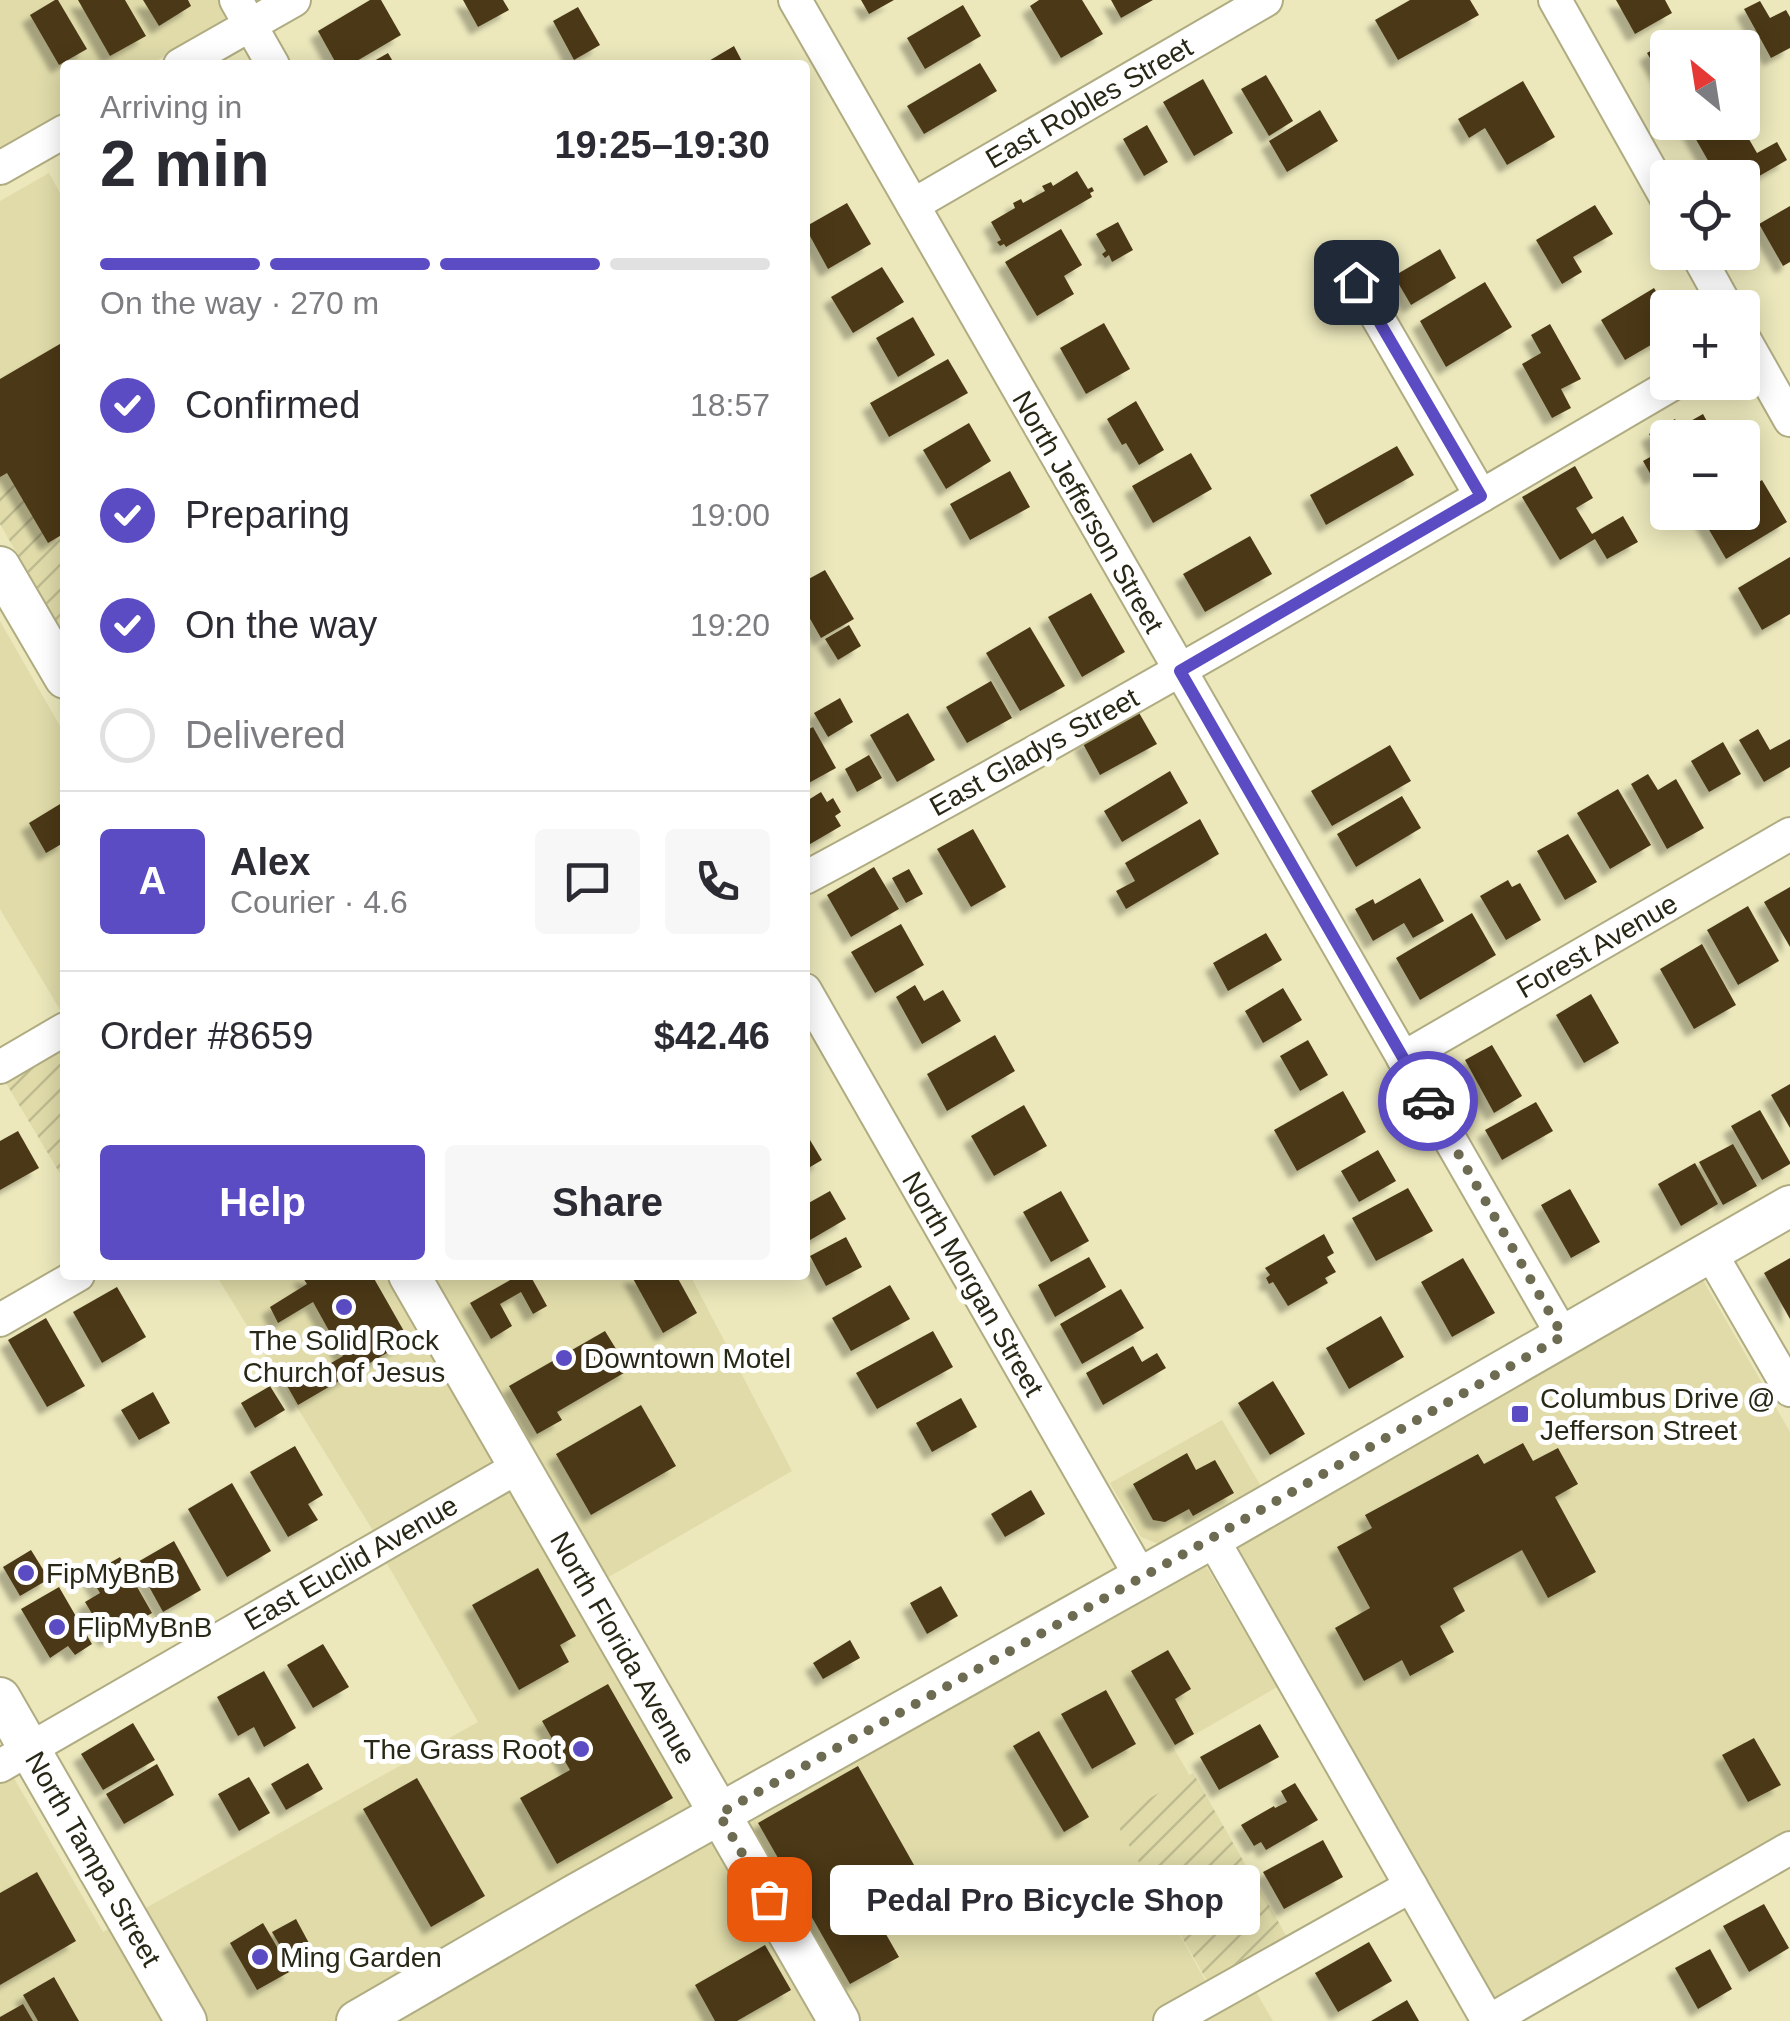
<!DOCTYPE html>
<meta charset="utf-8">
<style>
:root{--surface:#fff;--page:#f7f7f7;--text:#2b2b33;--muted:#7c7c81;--line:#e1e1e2;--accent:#5b4cc4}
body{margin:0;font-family:Helvetica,sans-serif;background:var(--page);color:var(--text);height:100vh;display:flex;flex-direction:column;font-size:38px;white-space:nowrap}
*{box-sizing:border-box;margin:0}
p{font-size:32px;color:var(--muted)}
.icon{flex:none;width:55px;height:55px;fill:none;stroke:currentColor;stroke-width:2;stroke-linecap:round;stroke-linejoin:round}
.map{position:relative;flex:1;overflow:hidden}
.details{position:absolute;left:60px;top:60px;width:750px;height:1220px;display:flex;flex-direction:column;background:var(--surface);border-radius:10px;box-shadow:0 5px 25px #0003}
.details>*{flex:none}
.needle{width:65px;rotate:330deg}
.buttons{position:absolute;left:1650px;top:30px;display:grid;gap:20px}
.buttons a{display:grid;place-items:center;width:110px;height:110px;border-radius:10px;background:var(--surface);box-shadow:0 5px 25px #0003;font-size:50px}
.pin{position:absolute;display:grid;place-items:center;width:85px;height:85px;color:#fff;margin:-42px;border-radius:20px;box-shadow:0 5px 15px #0006}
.courier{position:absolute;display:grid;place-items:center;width:100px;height:100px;margin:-50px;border:8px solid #5b4cc4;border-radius:50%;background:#fff;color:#222;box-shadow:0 2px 12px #0007}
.bubble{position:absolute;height:70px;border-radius:10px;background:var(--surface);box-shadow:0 5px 25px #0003;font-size:32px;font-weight:700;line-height:70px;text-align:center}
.head em{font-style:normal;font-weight:700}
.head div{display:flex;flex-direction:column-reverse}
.head{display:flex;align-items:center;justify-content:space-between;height:170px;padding:0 40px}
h1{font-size:65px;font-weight:700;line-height:75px}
.bar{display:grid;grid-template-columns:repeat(4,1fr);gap:15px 10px;align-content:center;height:120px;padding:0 40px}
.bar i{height:12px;border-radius:8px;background:var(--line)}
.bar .on{background:var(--accent)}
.bar p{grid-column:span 4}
.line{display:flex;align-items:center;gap:25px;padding:0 40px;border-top:2px solid var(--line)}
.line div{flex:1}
.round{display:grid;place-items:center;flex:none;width:105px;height:105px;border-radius:10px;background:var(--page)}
ol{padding:0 40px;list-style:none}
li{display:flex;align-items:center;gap:30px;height:110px}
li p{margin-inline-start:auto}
li .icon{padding:10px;border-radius:50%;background:var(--accent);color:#fff;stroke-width:4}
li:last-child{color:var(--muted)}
li i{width:55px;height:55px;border:5px solid var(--line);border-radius:50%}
.button{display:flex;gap:20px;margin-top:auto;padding:20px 40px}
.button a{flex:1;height:115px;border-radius:10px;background:var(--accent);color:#fff;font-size:40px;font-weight:700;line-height:115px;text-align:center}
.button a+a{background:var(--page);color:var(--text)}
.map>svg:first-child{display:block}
</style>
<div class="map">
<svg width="1790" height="2021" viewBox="0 0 1790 2021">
<defs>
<pattern id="industrial-furrows" width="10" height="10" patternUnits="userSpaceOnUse" patternTransform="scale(2.5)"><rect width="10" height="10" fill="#e0dba9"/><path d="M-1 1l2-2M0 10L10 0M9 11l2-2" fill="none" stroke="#c0bc91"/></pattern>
<filter id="shadow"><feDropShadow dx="-8" dy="8" stdDeviation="2.5" flood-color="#0004"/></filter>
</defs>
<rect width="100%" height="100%" fill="#ece8bc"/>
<g fill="#e0dba9">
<path d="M0,0H220L231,18L149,65H65V113L0,151Z"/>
<path d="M49,173L65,202V443L0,480V201Z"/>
<path d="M0,621L65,735V1018L0,909Z"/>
<path d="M216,1275H690L792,1471L607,1578L530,1451L378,1539Z"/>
<path d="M1703,1280L1790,1432V1831L1490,2008L1234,1540Z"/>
<path d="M1222,1420L1262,1488L1161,1545L1141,1537L1110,1483Z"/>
<path d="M508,1490L718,1840L1203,1561L1277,1687L1173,1747L1190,1776L1115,1819L1210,1989L1154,2021H0V1754L103,1932L478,1722L385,1560Z"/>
<path d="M1256,1992L1273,2021H1206Z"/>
</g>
<g fill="url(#industrial-furrows)">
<path d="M65,443V638L0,524V480Z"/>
<path d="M65,1032V1182L0,1073Z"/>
<path d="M1193,1773L1295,1951L1214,1993L1114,1819Z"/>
</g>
<g fill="#4b3916" filter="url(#shadow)">
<path d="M55,0H58L87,49L59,65L30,15Z"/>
<path d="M78,0H125L146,36L110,56Z"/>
<path d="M143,0H188L191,6L159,26Z"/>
<path d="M370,0H381L401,35L350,65H337L318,31Z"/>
<path d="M463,0H503L509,10L478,27Z"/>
<path d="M861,0H894L869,14Z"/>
<path d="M1039,0H1082L1103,34L1061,58L1030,6Z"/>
<path d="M1111,0H1153L1121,18Z"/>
<path d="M1410,0H1470L1479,15L1398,60L1375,20Z"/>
<path d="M1616,0H1665L1672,13L1635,34Z"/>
<path d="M1760,1L1770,18L1786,10L1790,17V48L1771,58L1744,9Z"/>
<path d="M963,5L981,36L925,69L907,38Z"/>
<path d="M578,7L600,45L574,60L553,21Z"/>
<path d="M1676,36L1683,48H1668V89L1647,53Z"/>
<path d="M734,46L744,65H702Z"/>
<path d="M388,53L395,65H367Z"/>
<path d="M980,63L997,91L924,134L907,106Z"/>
<path d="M1266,75L1293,121L1269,136L1241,89Z"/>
<path d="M1203,79L1233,133L1194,156L1163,102Z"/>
<path d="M1523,81L1555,137L1507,165L1485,128L1469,138L1458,119Z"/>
<path d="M1320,110L1338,141L1287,172L1269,141Z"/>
<path d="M1686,122H1739L1757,153L1777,142L1787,160L1742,186V178H1718Z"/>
<path d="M1147,125L1168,162L1144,176L1123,139Z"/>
<path d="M1077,171L1088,189L1092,187L1094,191L1090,193L1092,197L1006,247L1004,244L1000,246L997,242L1001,240L991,222L1015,208L1013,203L1021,199L1023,203L1045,191L1042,186L1051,182L1053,186Z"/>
<path d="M847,203L871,244L828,269L805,227Z"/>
<path d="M1595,205L1613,234L1573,257L1582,272L1562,284L1536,240Z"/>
<path d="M1790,206V262L1783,266L1759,224Z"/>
<path d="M1118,222L1133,250L1112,262L1109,255L1105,258L1102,254L1106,251L1096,234Z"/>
<path d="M1061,229L1082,265L1064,276L1074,294L1037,316L1005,262Z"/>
<path d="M1440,249L1456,278L1411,305L1394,276Z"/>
<path d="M882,267L904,302L853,333L831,297Z"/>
<path d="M1485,282L1512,327L1446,367L1420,321Z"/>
<path d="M1654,288L1668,311V335L1625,360L1601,320Z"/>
<path d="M913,317L935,355L898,377L876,338Z"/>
<path d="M1104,323L1130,369L1086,394L1060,348Z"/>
<path d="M1550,324L1581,379L1561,389L1571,408L1552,418L1522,364L1541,353L1531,335Z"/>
<path d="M65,341V533L48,543L7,473L0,477V379Z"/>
<path d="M948,359L968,393L889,437L870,403Z"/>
<path d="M1136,401L1164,450L1139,465L1126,443L1122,445L1107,419Z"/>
<path d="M1703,414L1716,438H1668V469L1652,477L1643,461L1659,452L1649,434L1675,419L1680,427Z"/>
<path d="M969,423L991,461L946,489L923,450Z"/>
<path d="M1397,446L1414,475L1326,525L1310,495Z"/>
<path d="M1191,453L1212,489L1153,523L1132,486Z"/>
<path d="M1575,466L1593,498L1576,508L1592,534L1623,516L1638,542L1607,559L1595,539L1560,560L1522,497Z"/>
<path d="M1010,471L1030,507L970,540L950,504Z"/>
<path d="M1762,480L1787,522L1726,559L1701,516L1707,512H1742V492Z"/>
<path d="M1250,536L1272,574L1205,612L1183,574Z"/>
<path d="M1790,557V614L1762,630L1738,588Z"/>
<path d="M825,570L854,619L821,638L805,610V581Z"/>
<path d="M1091,593L1125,652L1082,677L1048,617Z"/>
<path d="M849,625L861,646L838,660L825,639Z"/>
<path d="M1030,627L1065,686L1020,711L986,653Z"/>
<path d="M991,681L1012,718L967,743L946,707Z"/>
<path d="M840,698L853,722L828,737L814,713Z"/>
<path d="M1138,711L1157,744L1100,775L1082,742Z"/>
<path d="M908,713L935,760L897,782L870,735Z"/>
<path d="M813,727L836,768L805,785V731Z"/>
<path d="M1758,729L1770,750L1790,739V767L1764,782L1739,740Z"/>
<path d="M1723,742L1741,774L1709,792L1691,761Z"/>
<path d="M1390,745L1411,781L1332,826L1311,791Z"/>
<path d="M869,755L882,778L857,792L845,769Z"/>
<path d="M1170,771L1188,803L1122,842L1104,811Z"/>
<path d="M1648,774L1658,790L1676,779L1704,828L1667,849L1631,784Z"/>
<path d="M1618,789L1651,845L1610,869L1577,813Z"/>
<path d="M821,792L827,802L833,798L841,812L835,816L841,826L805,847V802Z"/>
<path d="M1402,796L1421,828L1356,867L1337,834Z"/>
<path d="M65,801V842L46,853L29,823Z"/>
<path d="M1200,819L1219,854L1126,909L1116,891L1135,881L1125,863Z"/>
<path d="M973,829L1006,887L971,907L937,849Z"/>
<path d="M1568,834L1597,882L1565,900L1537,851Z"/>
<path d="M874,867L899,909L851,937L827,895Z"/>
<path d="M909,869L923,894L906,903L892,878Z"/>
<path d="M1420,878L1444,921L1413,938L1404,923L1373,941L1355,909L1373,899L1375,904Z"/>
<path d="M1508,880L1512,887L1520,883L1541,920L1506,940L1480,896Z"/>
<path d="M1790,887V947L1764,902Z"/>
<path d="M1748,906L1779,961L1738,985L1707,930Z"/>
<path d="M1472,913L1496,955L1420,1000L1396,958Z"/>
<path d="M901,924L924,965L875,993L851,952Z"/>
<path d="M1266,933L1282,960L1228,991L1213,963Z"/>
<path d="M1702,944L1736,1005L1694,1029L1660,969Z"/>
<path d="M915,985L924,1001L943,990L961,1021L922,1044L896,997Z"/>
<path d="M1283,988L1302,1020L1263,1043L1245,1011Z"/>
<path d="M1591,994L1619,1043L1584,1063L1556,1015Z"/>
<path d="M995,1035L1015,1071L947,1111L927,1074Z"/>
<path d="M1308,1040L1328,1075L1300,1091L1280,1056Z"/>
<path d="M1492,1045L1522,1096L1494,1113L1465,1060Z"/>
<path d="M1790,1084V1128L1771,1095Z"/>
<path d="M1343,1091L1366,1132L1297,1171L1274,1130Z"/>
<path d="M1536,1102L1553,1131L1502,1160L1485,1130Z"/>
<path d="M1024,1105L1047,1146L994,1176L971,1136Z"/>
<path d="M1760,1110L1790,1162V1164L1762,1180L1731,1126Z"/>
<path d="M18,1131L39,1168L0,1190V1141Z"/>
<path d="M810,1140L822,1160L805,1170V1143Z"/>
<path d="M1733,1144L1757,1186L1723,1205L1699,1162Z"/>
<path d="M1378,1150L1396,1181L1359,1202L1341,1171Z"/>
<path d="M1695,1163L1718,1204L1681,1226L1658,1184Z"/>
<path d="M1408,1188L1433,1231L1376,1261L1352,1218Z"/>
<path d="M1570,1189L1600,1242L1571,1258L1541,1205Z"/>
<path d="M830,1191L846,1219L805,1243V1205Z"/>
<path d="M1061,1191L1089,1241L1051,1262L1023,1212Z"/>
<path d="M1324,1234L1334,1253L1327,1257L1336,1272L1325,1278L1328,1283L1288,1306L1273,1282L1269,1284L1266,1278L1270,1275L1265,1268Z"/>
<path d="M846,1237L862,1267L826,1286L810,1256Z"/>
<path d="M1089,1257L1106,1287L1055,1317L1038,1285Z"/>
<path d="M1463,1258L1495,1313L1452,1337L1421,1282Z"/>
<path d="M1790,1258V1319L1764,1273Z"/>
<path d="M301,1275H372L409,1340L298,1405L282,1377L301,1366L307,1377L343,1356L313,1302L278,1323L270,1307L307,1284Z"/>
<path d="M519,1275H530L547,1306L533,1314L521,1292L500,1304L512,1326L491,1339L470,1303Z"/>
<path d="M631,1275H676L697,1313L663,1333Z"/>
<path d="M890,1285L910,1319L851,1351L832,1318Z"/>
<path d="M117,1287L146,1337L102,1363L73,1312Z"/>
<path d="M1121,1289L1144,1328L1082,1364L1060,1324Z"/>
<path d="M1381,1316L1404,1357L1349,1389L1326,1348Z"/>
<path d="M46,1318L85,1386L47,1407L8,1340Z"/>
<path d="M605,1331L629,1370L557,1412L562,1420L537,1434L509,1386Z"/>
<path d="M933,1331L953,1367L877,1409L856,1373Z"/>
<path d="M1133,1346L1142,1362L1157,1353L1166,1368L1103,1405L1086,1373Z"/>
<path d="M1273,1381L1305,1434L1270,1455L1238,1403Z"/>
<path d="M270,1386L285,1410L255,1428L241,1403Z"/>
<path d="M153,1392L170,1423L139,1440L121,1410Z"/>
<path d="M961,1398L977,1427L932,1452L916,1423Z"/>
<path d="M641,1405L676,1466L591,1515L556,1454Z"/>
<path d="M1523,1443L1533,1461L1558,1448L1578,1484L1555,1497L1596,1572L1548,1598L1522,1550L1453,1588L1465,1611L1440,1626L1454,1652L1410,1676L1402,1660L1364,1681L1335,1628L1370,1608L1337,1547L1372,1528L1365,1515L1478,1454L1484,1464Z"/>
<path d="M295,1446L323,1495L308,1504L318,1520L288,1537L250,1472Z"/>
<path d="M1187,1453L1196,1470L1215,1460L1234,1493L1193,1516L1189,1509L1165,1522L1153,1520L1133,1484Z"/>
<path d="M232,1483L271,1551L227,1577L188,1509Z"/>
<path d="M1031,1490L1045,1514L1005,1537L991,1514Z"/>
<path d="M174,1541L201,1590L163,1612L136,1563Z"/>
<path d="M31,1550L49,1579L20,1596L3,1567Z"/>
<path d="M120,1557L152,1613L107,1639L85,1602L100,1593L89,1575Z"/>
<path d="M538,1568L576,1636L560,1645L569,1662L519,1690L472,1605Z"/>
<path d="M941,1586L958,1616L927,1634L910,1603Z"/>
<path d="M59,1587L92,1644L75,1655L68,1646L50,1658L21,1609Z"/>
<path d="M850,1640L860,1658L823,1679L813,1663Z"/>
<path d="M323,1644L349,1687L313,1708L287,1665Z"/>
<path d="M1168,1650L1191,1689L1175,1699L1194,1734L1175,1745L1131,1671Z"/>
<path d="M264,1671L296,1728L264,1747L254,1727L238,1736L217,1697Z"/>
<path d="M608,1684L673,1798L557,1864L520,1798L570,1770L542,1721Z"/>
<path d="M1106,1690L1136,1744L1092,1769L1061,1714Z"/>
<path d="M133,1723L155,1760L103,1790L81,1754Z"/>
<path d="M1260,1724L1279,1757L1219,1790L1200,1757Z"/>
<path d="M1039,1731L1089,1817L1064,1832L1013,1746Z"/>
<path d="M1754,1738L1781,1785L1748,1802L1722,1755Z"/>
<path d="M308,1763L323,1789L286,1810L271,1784Z"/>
<path d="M157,1764L174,1795L124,1824L106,1794Z"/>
<path d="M858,1766L918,1872L867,1901L899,1957L850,1984L758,1823Z"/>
<path d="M249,1777L270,1813L239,1831L218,1794Z"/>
<path d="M417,1778L485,1896L431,1927L363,1809Z"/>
<path d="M1295,1783L1318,1820L1266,1850L1261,1842L1254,1846L1241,1825L1274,1806L1275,1808L1287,1802L1281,1791Z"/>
<path d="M1323,1840L1343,1877L1284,1909L1263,1872Z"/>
<path d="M37,1872L76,1941L0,1985V1893Z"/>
<path d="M1764,1904L1789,1948L1749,1972L1723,1926Z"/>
<path d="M296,1919L310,1945L287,1958L272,1932Z"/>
<path d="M263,1923L291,1971L257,1990L230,1943Z"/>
<path d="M1369,1942L1392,1981L1338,2012L1315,1973Z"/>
<path d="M765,1945L791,1990L737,2021H715L695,1985Z"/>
<path d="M1710,1949L1732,1989L1698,2009L1675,1968Z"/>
<path d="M54,1977L76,2016L79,2021H38L23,1995Z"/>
<path d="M1407,2000L1419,2021H1371Z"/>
<path d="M23,2004L33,2021H0V2017Z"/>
</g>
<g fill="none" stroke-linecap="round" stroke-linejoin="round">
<g stroke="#b0ac82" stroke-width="36">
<g id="minor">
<path d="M236,0L273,65"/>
<path d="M795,0L1563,1336"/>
<path d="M1555,0L1668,201"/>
<path d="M180,65L294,0"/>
<path d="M0,168L65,131"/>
<path d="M913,205L1266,0"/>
<path d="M1696,252L1727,308"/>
<path d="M1357,282L1481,496"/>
<path d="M1742,335L1790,420"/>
<path d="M805,878C1100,720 1387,551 1676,382"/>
<path d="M805,990L1141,1577"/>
<path d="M1403,1058L1790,834"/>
<path d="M0,1067L65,1029"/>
<path d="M1710,1252L1790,1390"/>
<path d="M0,1320L78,1275"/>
<path d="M1212,1538L1488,2021"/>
<path d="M0,1766L518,1467"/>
<path d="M1170,2021L1411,1886"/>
<path d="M1489,2021L1790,1848"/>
</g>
</g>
<g stroke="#b0ac82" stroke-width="44">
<g id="major">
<path d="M0,567L65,678"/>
<path d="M409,1275L839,2021"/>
<path d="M0,1698L186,2021"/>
<path d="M357,2021L573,1896L1212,1538L1790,1206"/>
</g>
</g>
<use href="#minor" stroke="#fff" stroke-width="32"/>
<use href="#major" stroke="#fff" stroke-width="40"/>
</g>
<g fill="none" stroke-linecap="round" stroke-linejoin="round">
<path stroke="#6d6b51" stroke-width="10" stroke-dasharray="0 18" d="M769,1899L719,1814L1212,1538L1563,1336L1428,1101"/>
<path stroke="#5b4cc4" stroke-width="12" d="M1356,282L1481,496L1180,671L1428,1101"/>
</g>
<g fill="#5b4cc4" stroke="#fff" stroke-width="4">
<circle cx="344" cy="1307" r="10"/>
<circle cx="564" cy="1358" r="10"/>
<rect x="1510" y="1404" width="20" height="20" rx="5"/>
<circle cx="26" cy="1573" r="10"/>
<circle cx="57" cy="1627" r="10"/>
<circle cx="581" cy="1749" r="10"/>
<circle cx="260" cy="1957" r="10"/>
</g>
<g text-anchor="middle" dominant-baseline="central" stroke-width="10" stroke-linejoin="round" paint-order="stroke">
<g font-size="28" fill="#292817" stroke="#fff">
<text transform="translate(1089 103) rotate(-30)">East Robles Street</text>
<text transform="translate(1088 512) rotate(60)">North Jefferson Street</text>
<text transform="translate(1034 752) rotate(-29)">East Gladys Street</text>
<text transform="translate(1597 946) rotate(-30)">Forest Avenue</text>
<text transform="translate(973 1284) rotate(60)">North Morgan Street</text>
<text transform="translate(351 1563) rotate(-30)">East Euclid Avenue</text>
<text transform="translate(623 1648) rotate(60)">North Florida Avenue</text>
<text transform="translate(93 1859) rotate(60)">North Tampa Street</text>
</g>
<g font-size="28" fill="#292817" stroke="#fff" text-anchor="start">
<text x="344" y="1340" text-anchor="middle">The Solid Rock<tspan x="344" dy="32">Church of Jesus</tspan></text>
<text x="584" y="1358">Downtown Motel</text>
<text x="1540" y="1398">Columbus Drive @<tspan x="1540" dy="32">Jefferson Street</tspan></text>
<text x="46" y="1573">FipMyBnB</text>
<text x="77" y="1627">FlipMyBnB</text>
<text x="561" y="1749" text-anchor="end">The Grass Root</text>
<text x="280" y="1957">Ming Garden</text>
</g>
</g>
</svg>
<div class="buttons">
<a><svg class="needle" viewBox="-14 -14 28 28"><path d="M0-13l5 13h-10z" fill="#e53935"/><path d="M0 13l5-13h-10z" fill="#7c7c81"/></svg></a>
<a><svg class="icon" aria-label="locate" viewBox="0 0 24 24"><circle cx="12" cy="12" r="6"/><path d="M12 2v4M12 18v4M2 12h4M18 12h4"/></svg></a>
<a>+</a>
<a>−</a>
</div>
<div class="pin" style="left:769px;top:1899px;background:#ea580c"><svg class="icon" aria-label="bag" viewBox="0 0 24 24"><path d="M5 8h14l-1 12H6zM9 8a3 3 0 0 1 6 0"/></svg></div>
<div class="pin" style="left:1356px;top:282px;background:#1f2937"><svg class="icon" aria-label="home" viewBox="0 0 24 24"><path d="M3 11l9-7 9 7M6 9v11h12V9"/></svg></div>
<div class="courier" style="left:1428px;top:1101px"><svg class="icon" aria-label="car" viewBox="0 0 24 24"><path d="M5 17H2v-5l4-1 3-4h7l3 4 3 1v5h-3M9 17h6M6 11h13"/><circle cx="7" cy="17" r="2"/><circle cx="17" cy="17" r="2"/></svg></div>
<div class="bubble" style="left:830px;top:1865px;width:430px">Pedal Pro Bicycle Shop</div>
<section class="details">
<div class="head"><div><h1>2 min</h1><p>Arriving in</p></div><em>19:25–19:30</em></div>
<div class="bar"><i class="on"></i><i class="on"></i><i class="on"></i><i></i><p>On the way · 270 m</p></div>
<ol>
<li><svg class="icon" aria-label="check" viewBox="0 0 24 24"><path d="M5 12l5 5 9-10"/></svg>Confirmed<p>18:57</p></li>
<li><svg class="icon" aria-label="check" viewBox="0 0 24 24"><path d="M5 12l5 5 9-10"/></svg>Preparing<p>19:00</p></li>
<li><svg class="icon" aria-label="check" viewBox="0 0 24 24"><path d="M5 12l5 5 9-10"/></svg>On the way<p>19:20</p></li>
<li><i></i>Delivered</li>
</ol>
<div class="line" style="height:180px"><b class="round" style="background:var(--accent);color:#fff">A</b><div><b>Alex</b><p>Courier · 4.6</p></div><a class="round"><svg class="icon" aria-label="chat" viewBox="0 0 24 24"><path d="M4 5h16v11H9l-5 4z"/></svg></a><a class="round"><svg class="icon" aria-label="phone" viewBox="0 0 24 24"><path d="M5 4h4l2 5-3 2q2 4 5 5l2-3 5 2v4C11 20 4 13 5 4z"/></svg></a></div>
<div class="line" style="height:130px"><div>Order #8659</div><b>$42.46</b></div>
<div class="button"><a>Help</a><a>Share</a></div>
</section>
</div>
